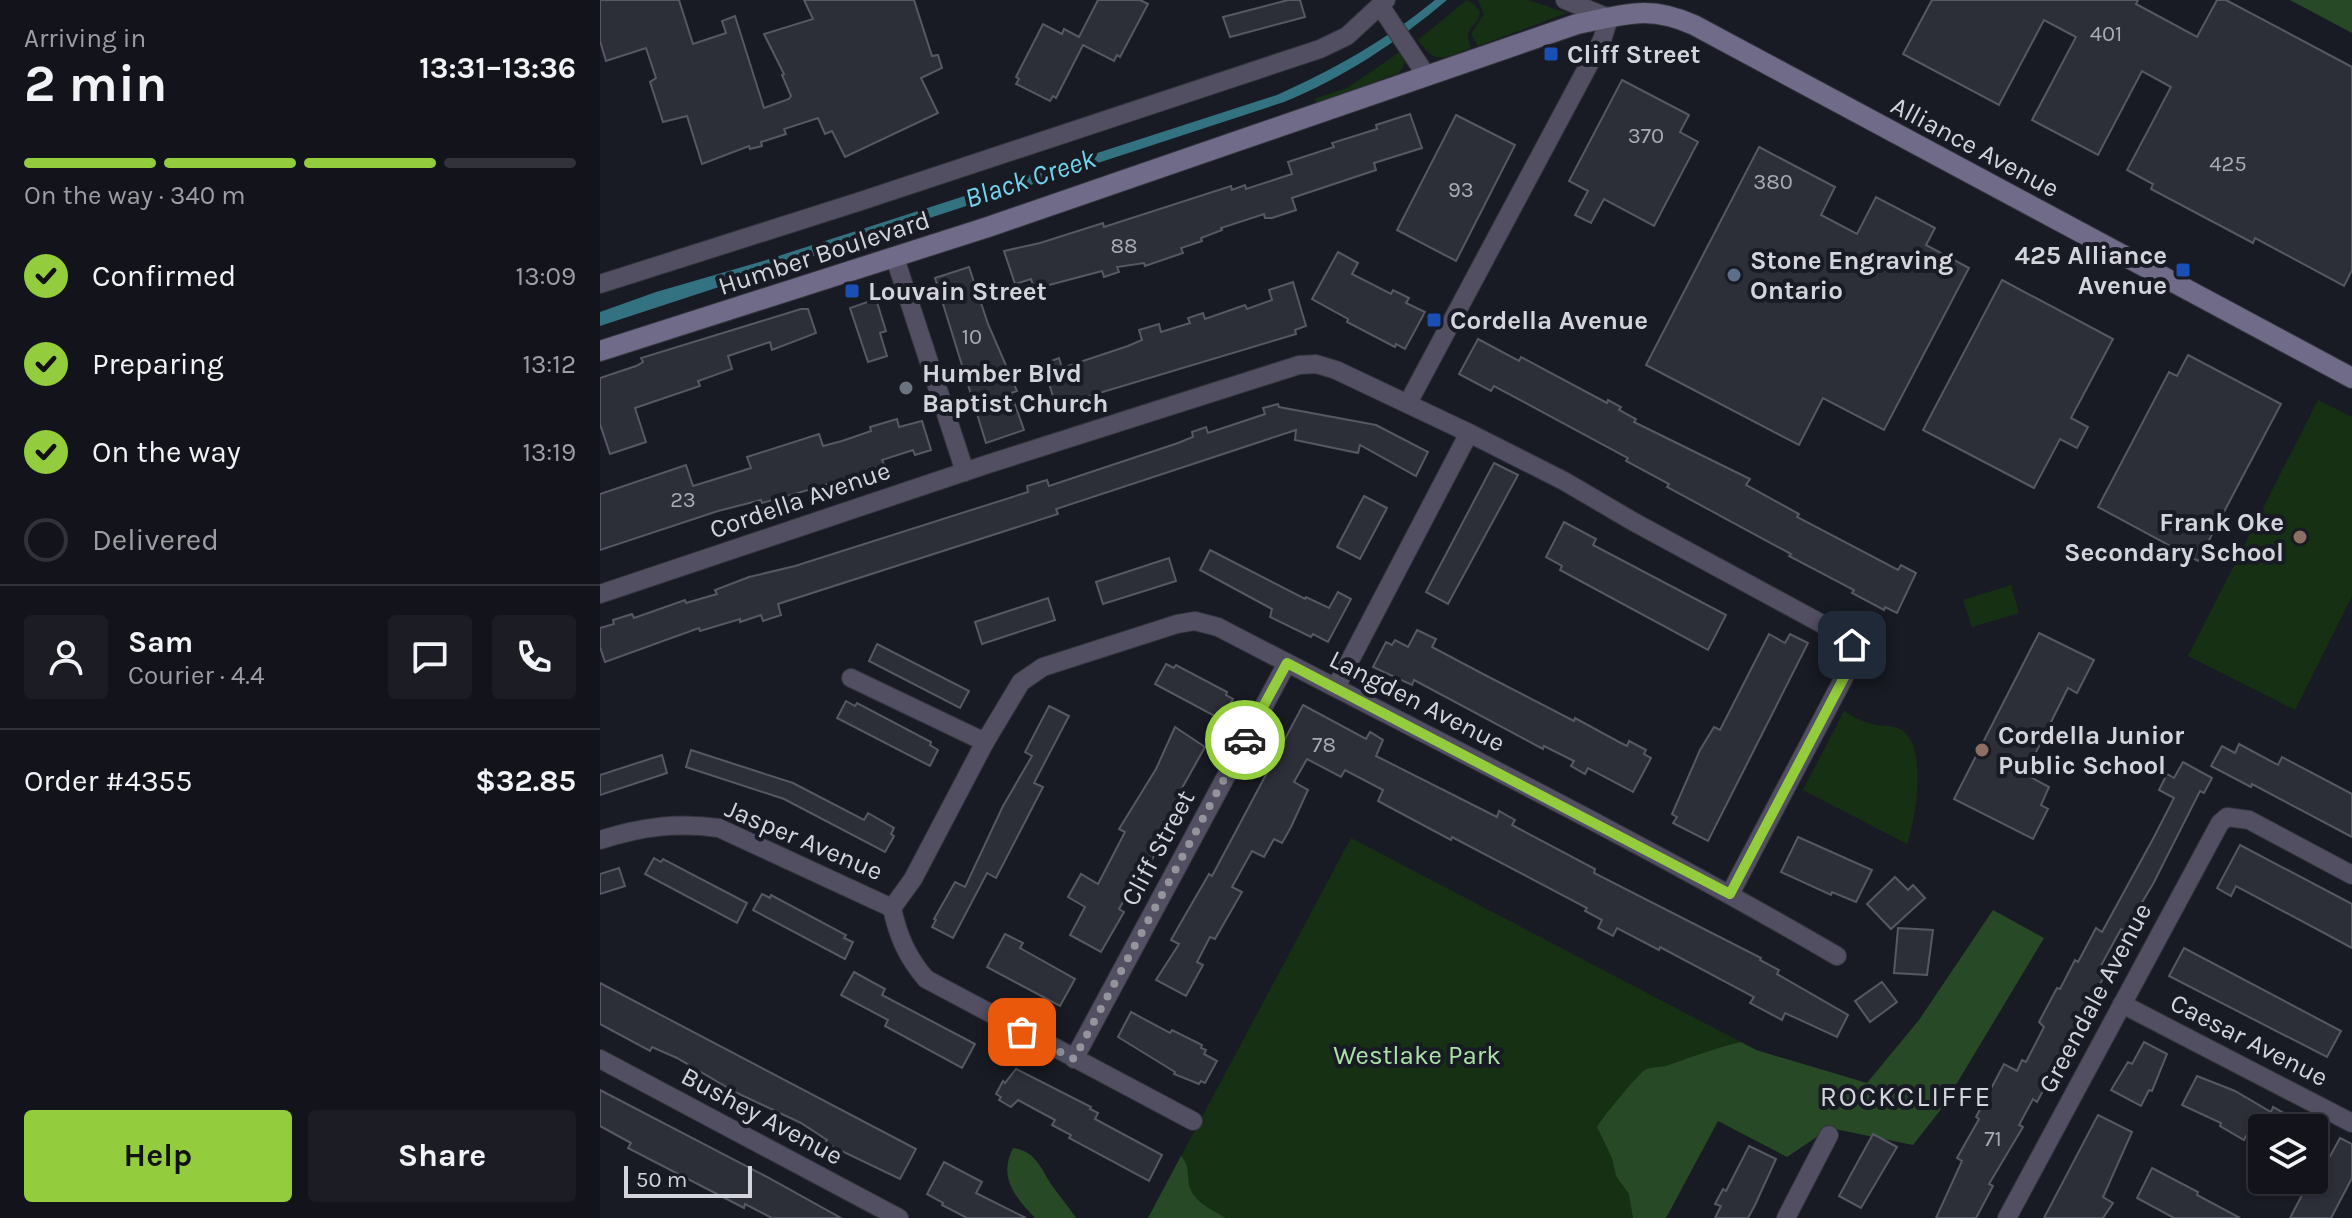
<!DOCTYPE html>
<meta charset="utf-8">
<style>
:root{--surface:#13141b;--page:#1c1d24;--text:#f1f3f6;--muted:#9d9ea3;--line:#32333a;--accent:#93cc3d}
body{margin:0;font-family:Karla,sans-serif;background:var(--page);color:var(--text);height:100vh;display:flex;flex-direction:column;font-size:30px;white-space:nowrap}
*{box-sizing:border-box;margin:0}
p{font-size:26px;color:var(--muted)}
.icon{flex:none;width:44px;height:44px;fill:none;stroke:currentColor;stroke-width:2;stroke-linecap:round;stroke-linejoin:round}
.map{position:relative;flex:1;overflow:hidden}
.panel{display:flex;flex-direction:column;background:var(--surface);width:600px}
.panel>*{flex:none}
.fabs{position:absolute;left:1648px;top:1114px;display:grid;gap:16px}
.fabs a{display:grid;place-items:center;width:80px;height:80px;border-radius:8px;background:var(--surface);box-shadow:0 2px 6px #0004,0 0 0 2px var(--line);font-size:40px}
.scale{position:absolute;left:24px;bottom:20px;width:128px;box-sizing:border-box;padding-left:8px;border:4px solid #d4d5dc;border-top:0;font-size:22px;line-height:28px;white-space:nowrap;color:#d4d5dc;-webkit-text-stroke:6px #191b24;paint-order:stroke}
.pin{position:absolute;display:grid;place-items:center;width:68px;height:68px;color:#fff;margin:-34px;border-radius:16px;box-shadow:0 4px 12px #0006}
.courier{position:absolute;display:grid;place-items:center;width:80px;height:80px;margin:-40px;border:6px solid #93cc3d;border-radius:50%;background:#fff;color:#222;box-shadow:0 2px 10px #0007}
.headline em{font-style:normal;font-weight:700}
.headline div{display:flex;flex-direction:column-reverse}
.headline{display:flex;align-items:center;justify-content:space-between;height:136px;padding:0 24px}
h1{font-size:52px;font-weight:700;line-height:60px}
.bar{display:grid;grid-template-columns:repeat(4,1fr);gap:12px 8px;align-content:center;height:96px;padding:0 24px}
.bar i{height:10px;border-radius:6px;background:var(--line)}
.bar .selected{background:var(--accent)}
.bar p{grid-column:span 4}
.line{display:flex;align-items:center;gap:20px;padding:0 24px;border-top:2px solid var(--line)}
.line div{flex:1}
.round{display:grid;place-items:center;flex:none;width:84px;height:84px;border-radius:8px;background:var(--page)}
ol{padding:0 24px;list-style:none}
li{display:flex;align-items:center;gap:24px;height:88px}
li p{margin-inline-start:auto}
li .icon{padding:8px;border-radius:50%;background:var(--accent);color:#111;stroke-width:4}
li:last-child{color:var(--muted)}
li i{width:44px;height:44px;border:4px solid var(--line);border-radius:50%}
.primary-button{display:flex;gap:16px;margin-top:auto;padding:16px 24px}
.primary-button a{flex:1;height:92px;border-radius:8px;background:var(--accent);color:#111;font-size:32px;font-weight:700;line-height:92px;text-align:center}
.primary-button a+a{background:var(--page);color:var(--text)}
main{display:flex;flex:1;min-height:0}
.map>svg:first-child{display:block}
</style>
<main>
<section class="panel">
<div class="headline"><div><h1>2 min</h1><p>Arriving in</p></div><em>13:31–13:36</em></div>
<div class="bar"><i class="selected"></i><i class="selected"></i><i class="selected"></i><i></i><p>On the way · 340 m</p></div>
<ol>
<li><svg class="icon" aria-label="check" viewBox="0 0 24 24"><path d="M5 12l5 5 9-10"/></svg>Confirmed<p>13:09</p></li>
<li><svg class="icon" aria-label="check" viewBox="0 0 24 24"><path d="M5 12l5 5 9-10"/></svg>Preparing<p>13:12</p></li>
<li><svg class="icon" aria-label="check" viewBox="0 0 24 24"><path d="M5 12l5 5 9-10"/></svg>On the way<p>13:19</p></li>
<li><i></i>Delivered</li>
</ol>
<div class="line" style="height:144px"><a class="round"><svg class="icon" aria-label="person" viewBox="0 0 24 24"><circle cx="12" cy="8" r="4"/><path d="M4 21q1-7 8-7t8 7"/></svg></a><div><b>Sam</b><p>Courier · 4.4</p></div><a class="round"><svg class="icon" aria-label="chat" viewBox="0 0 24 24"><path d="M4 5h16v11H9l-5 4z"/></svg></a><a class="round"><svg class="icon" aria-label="phone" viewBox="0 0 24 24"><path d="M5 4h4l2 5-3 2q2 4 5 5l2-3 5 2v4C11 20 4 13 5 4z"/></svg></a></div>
<div class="line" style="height:104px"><div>Order #4355</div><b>$32.85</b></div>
<div class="primary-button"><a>Help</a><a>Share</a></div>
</section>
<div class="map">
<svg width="1752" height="1218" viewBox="0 0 1752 1218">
<rect width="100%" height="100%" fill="#191b24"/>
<g fill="#153013">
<path d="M867,0L875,5L880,12C877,31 862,23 871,48C844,58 836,66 818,40Z"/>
<path d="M878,0H928L967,13L878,46L871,34L884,14Z"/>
<path d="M800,52L805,63L799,73L717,103L714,99L747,88Z"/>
<path d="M1718,400L1752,417V596L1695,710L1588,656Z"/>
<path d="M1411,585L1419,613L1372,627L1363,600Z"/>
<path d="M1244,711C1253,716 1262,722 1272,724C1282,727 1294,724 1303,731C1327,748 1316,819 1307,844L1203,790Z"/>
<path d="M751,838L1156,1050L1066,1218H548Z"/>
</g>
<g fill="#284926">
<path d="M1690,0H1752V33Z"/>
<path d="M1393,910L1444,938L1342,1108L1313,1145L1230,1128L1187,1157L1118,1121L1066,1218H1033L1029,1194L1016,1176L1012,1158L997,1127C1003,1117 1037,1075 1045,1070C1052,1066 1061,1068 1069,1065C1093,1056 1116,1048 1141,1042L1156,1050L1267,1083L1319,1020Z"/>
<path d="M413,1148C437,1151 441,1170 453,1187C460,1197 469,1207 476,1218H435C415,1197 398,1177 413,1148Z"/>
<path d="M581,1156C591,1167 586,1175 590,1188C594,1202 614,1211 626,1218H548Z"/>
</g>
<path fill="#337281" d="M835,0H847C797,42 745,77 684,102L0,326V312L56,292L163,261L677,95C735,69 786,40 835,0Z"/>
<g fill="#2c2e38" stroke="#565863" stroke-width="2">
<path d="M0,0H79L93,44L126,33L122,21L135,16L164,108L189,99L191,96L182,75L184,74L164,34L213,19L204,0H314L332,56L338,55L342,68L321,78L338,113L245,157L232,131L225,134L218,118L184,129L186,134L161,142L162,146L150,149L149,146L102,164L87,116L63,122L50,82L56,78L46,48L6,61L0,41Z"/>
<path d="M498,0H540L548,4L520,57L517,55L514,61L483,45L456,98L453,96L450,101L416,84L419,79L416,77L443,24L462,34L464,29L479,37Z"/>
<path d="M688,0H700L705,17L630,37L623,17Z"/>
<path d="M1332,0H1538L1536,4L1597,37L1617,0H1626L1752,67V270L1744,286L1655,238L1653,243L1551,189L1553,184L1527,170L1571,87L1542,71L1498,155L1432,120L1476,37L1444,20L1399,105L1303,54Z"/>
<path d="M1022,80L1089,115L1080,132L1098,142L1054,226L1004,199L991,223L975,215L988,191L969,181Z"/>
<path d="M810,114L822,148L774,163L776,170L692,198L696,210L672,218H665L664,214L621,228L622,230L601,238L602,241L581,248L583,253L545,266L544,263L517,267L519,272L504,277L502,271L434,289L431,279L415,284L404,251L440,243L503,223L504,227L631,186L632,190L645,185L646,189L692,174L688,162L734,147L732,143L777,129L776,125Z"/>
<path d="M856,115L915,145L856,261L797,230Z"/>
<path d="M1159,147L1235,187L1221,215L1257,234L1276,197L1335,228L1326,245L1369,268L1284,430L1223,398L1199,445L1046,365Z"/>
<path d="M738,252L758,263L752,274L791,294L793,290L809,298L806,303L825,312L805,349L796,344L795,347L747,322L748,319L712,299Z"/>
<path d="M369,267L388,324L417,391L411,393L424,430L386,443L335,278Z"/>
<path d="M1402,280L1513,339L1471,418L1488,427L1477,448L1460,439L1434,488L1323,430Z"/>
<path d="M693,282L706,326L695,330L696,334L456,406L443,364L459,358L462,368L528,346L542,340L539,330L559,324L561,332L590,323L588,318L603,313L605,319L645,305L647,309L672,300L669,290Z"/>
<path d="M276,299L286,331L280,333L287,356L268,362L250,308Z"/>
<path d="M201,309H208L216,333L172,350L170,342L128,356L132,369L98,381L100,386L35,408L46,442L10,454L0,424V378L36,366L43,362L41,358Z"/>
<path d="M878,339L919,361L921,357L1007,403L1008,400L1021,407L1019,410L1036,419L1034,422L1150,479L1146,485L1199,514L1197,517L1298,570L1301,565L1316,573L1297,613L1285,607L1284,610L1252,593L1254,590L1189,556L1191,554L1067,487L1069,484L1026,461L1028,458L894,386L891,391L859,374Z"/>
<path d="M1588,355L1681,404L1598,561L1498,507L1569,372L1577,376Z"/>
<path d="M678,404L679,407L776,425L828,452L816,476L760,445L758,453L695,440L696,430L456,509L458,514L178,604L181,615L163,621L161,615L140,622V619L100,631L99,628L5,662L0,647V628L14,624L13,620L32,614L34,618L85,600L86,603L117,594L115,590L149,577L195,566L428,492L427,486L447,480L449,486L578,443L593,437L592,432L606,427L608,433L665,414L663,408Z"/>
<path d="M297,419L299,427L322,421L331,450L315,455L313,450L282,460L284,464L273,469L219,487L162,503L161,500L118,511L0,550V494L86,465L93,486L151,468L147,457L219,434L223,446L242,441L271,431L270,427Z"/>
<path d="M894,463L918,475L848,604L826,592Z"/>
<path d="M764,496L787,508L760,559L737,547Z"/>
<path d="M964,522L996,539L993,545L1126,615L1108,650L960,570L962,566L946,557Z"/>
<path d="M610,550L705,599L706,597L729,608L738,592L751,599L728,642L713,634L711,637L670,617L672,609L600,570Z"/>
<path d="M569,558L576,581L503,604L496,582Z"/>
<path d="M448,598L455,620L382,644L375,622Z"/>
<path d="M817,630L836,639L832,647L883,674L974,721L975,718L1019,742L1027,746L1029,741L1046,750L1044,754L1051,758L1033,792L988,768L985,774L971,766L974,761L944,746L943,749L814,680L812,685L773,667L786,642L792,645L795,640L808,647Z"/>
<path d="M1439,633L1494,660L1477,693L1468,688L1425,774L1449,787L1441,805L1448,809L1433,839L1354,799Z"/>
<path d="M1169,634L1185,643L1190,634L1208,643L1108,841L1073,823L1077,817L1072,814L1100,750L1114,727L1120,730Z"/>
<path d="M277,644L369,691L360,708L269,661Z"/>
<path d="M566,664L574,668L576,665L627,692L626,695L633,699L622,720L555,684Z"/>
<path d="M246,701L255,706L257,703L331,742L330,745L338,750L330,766L237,718Z"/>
<path d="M703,705L766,739L770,732L783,740L776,756L897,817L899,811L915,820L912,825L995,869L994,873L1161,958L1160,960L1179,970L1177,974L1248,1015L1237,1037L1185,1013L1182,1020L1150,1003L1154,997L1060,947L1059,950L1017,928L1013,936L998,928L1002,920L985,911L987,908L852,837L851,840L778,801L783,790L745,770L741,777L707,759L694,782L708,790L691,827L682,843L674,839L664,857L652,851L632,887L642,892L615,939L610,937L597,962L603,965L586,996L556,980L579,944L571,940L580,924L609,874L612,876Z"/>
<path d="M449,706L469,716L434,783L443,787L396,878L387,873L353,938L332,927L336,920L334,919L355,882L365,887L403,806L432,756L425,752Z"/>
<path d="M575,727L605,747L577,797L582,800L555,849L557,850L551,862L547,860L519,909L524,912L501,952L470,935L485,907L468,897L481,874L498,884L525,832L519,829L556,769Z"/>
<path d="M1639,744L1678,765L1682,757L1752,794V837L1652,784L1651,787L1611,766L1622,746L1635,753Z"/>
<path d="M91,750L193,783L264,820L268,813L294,828L291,834L294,836L285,852L184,799L86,767Z"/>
<path d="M62,755L67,773L0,795V775Z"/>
<path d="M1583,762L1612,778L1604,793L1600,791L1553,884L1525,931L1521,929L1498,971L1504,977L1451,1069L1456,1072L1449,1086L1446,1085L1437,1102L1433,1099L1419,1125L1423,1127L1389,1184L1393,1186L1376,1218H1336L1362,1161L1357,1158L1379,1119L1376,1117L1404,1064L1417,1071L1422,1060L1426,1062L1444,1027L1439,1022L1457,988L1460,989L1475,960L1478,962L1496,928L1502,932L1554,837L1574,798L1559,790L1567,774L1574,778Z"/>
<path d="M1198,837L1272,870L1256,902L1232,892L1231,895L1181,872Z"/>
<path d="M1640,845L1752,904V948L1636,886L1631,896L1617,888Z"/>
<path d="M54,858L61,862L63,859L147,903L137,923L45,874Z"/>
<path d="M19,868L25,886L0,894V874Z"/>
<path d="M1295,877L1308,890L1313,885L1325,898L1291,929L1267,904Z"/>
<path d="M162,894L170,898L171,895L246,935L244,938L253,942L245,959L153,910Z"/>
<path d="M1298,928L1333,930L1327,975L1294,973Z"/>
<path d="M405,934L423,943L420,948L475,979L460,1006L387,967Z"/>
<path d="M1584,948L1741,1031L1727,1057L1569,976Z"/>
<path d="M254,972L285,989L282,995L375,1044L362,1068L285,1026L288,1020L241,995Z"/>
<path d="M1282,982L1297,1002L1270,1022L1255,1001Z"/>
<path d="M0,983L316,1149L300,1179L225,1143L227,1140L201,1123L135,1092L77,1058L52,1047L50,1051L0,1024Z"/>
<path d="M531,1012L570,1033L572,1030L602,1045L601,1048L606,1050L604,1054L617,1061L605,1083L601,1081L599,1084L574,1074L575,1072L518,1037Z"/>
<path d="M1544,1042L1567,1054L1552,1091L1549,1090L1541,1106L1511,1090L1528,1062L1532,1064Z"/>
<path d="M416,1069L491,1107L490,1109L498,1113L495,1119L562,1155L549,1181L469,1138L471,1135L452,1125L455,1120L418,1100L411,1107L399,1100L401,1097L396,1094L403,1081L405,1083Z"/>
<path d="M1597,1076L1635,1091L1671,1112L1673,1107L1710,1128H1662V1145L1646,1136L1644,1140L1620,1126L1621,1123L1582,1105Z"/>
<path d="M0,1090L167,1177L241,1218H172L145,1204L144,1208L28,1148L31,1143L0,1126Z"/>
<path d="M1498,1115L1532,1132L1503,1197L1513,1203L1503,1218H1444Z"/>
<path d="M1273,1134L1297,1147L1261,1208L1239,1196Z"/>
<path d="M1740,1138L1752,1144V1178L1731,1218H1690L1710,1180H1717Z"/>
<path d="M1149,1146L1176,1159L1155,1205L1148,1218H1115L1121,1206L1115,1204L1123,1189L1126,1191Z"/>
<path d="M344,1162L382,1182L376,1193L426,1218H367L342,1205L343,1203L327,1194Z"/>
<path d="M1552,1168L1598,1192L1597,1195L1640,1218H1574L1537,1198Z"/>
</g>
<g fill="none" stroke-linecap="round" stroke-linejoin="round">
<g stroke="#33353e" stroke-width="20">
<g id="street">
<path d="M781,7L826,75"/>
<path d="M295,258L365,472"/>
<path d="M0,284L261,201L720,49L747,36L786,0"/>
<path d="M808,403L1002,40L1009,18L965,0"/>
<path d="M0,594L388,464L699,365L716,364L736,370L869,433L964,481L1034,522L1248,638L1252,645L1249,668L1130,894"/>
<path d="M251,678L385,742"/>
<path d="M736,687L869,433"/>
<path d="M0,840C41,827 76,822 119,828L292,908"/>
<path d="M292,908L313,879L385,742L421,682L443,667L577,624L595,621L618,627C825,735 1035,838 1237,956"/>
<path d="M292,908C298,936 307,957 326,979L593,1121"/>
<path d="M1522,1004L1752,1123"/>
<path d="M0,1059L299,1218"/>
<path d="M474,1059L687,663"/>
<path d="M1186,1218L1229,1135"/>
<path d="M1407,1218L1620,823L1627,817L1649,820L1752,875"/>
</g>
</g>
<g stroke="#33353e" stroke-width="22">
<path id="secondary" d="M0,351L388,227L977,24C1024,15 1048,4 1094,25L1752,378"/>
</g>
<use href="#street" stroke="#514f61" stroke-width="18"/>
<use href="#secondary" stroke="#706b89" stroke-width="20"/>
</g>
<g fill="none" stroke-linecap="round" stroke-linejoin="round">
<path stroke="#93949c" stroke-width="8" stroke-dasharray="0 14.4" d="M422,1032L474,1059L645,740"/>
<path stroke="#93cc3d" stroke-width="10" d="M645,740L687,663L1130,894L1249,668L1252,645"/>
</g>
<g fill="#1a4fb4" stroke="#191b24" stroke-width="3">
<rect x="943" y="46" width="16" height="16" rx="4"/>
<rect x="1575" y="262" width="16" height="16" rx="4"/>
<rect x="244" y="283" width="16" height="16" rx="4"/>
<rect x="826" y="312" width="16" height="16" rx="4"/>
</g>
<circle fill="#5c6f8a" stroke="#191b24" stroke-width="3" cx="1134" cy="275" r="8"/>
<circle fill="#6b7280" stroke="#191b24" stroke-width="3" cx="306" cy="388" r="8"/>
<g fill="#8d6e63" stroke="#191b24" stroke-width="3">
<circle cx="1700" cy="537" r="8"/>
<circle cx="1382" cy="750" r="8"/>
</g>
<g text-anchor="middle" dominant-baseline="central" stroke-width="8" stroke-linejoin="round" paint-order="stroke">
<g font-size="22" fill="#aaabb3">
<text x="1506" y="34">401</text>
<text x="1046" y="136">370</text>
<text x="1628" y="164">425</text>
<text x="1173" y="182">380</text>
<text x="861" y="190">93</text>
<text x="524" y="246">88</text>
<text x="372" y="337">10</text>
<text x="83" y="500">23</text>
<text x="724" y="745">78</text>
<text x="1393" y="1139">71</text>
</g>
<g font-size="26" font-weight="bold" fill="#d4d5dc" stroke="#191b24" text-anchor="start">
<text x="967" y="54">Cliff Street</text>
<text x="1567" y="255" text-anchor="end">425 Alliance<tspan x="1567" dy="30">Avenue</tspan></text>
<text x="1150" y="260">Stone Engraving<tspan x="1150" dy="30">Ontario</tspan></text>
<text x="268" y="291">Louvain Street</text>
<text x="850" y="320">Cordella Avenue</text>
<text x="322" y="373">Humber Blvd<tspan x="322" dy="30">Baptist Church</tspan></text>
<text x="1684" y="522" text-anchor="end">Frank Oke<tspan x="1684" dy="30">Secondary School</tspan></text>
<text x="1398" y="735">Cordella Junior<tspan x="1398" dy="30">Public School</tspan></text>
</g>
<g font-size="26" fill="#d4d5dc" stroke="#191b24">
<text transform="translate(1375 147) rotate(28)">Alliance Avenue</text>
<text transform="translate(224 253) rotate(-18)">Humber Boulevard</text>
<text transform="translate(200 500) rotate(-19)">Cordella Avenue</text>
<text transform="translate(817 701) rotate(27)">Langden Avenue</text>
<text transform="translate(204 840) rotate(23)">Jasper Avenue</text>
<text transform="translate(558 848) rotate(-62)">Cliff Street</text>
<text transform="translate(1495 998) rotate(-62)">Greendale Avenue</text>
<text transform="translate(1649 1040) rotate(27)">Caesar Avenue</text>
<text transform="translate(162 1116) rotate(28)">Bushey Avenue</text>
</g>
<g font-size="26" fill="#abe2a7" stroke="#191b24">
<text x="817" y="1055">Westlake Park</text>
</g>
<g font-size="28" font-style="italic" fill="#73d5ed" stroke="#191b24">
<text transform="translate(430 178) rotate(-18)">Black Creek</text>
</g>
<g font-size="28" letter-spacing="2" fill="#d4d5dc" stroke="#191b24">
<text x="1306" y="1096">ROCKCLIFFE</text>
</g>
</g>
</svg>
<div class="fabs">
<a><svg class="icon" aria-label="layers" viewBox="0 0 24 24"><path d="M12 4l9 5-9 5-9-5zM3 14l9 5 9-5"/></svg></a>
</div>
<div class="scale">50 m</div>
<div class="pin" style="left:422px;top:1032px;background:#ea580c"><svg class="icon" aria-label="bag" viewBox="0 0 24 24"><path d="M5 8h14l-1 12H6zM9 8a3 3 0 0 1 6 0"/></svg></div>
<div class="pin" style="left:1252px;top:645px;background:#1f2937"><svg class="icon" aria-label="home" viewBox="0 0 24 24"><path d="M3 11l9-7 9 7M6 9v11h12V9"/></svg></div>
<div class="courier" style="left:645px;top:740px"><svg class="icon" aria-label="car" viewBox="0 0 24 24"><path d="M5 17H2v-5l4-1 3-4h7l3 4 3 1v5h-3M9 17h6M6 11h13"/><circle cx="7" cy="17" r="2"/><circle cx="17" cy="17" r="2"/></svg></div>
</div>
</main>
